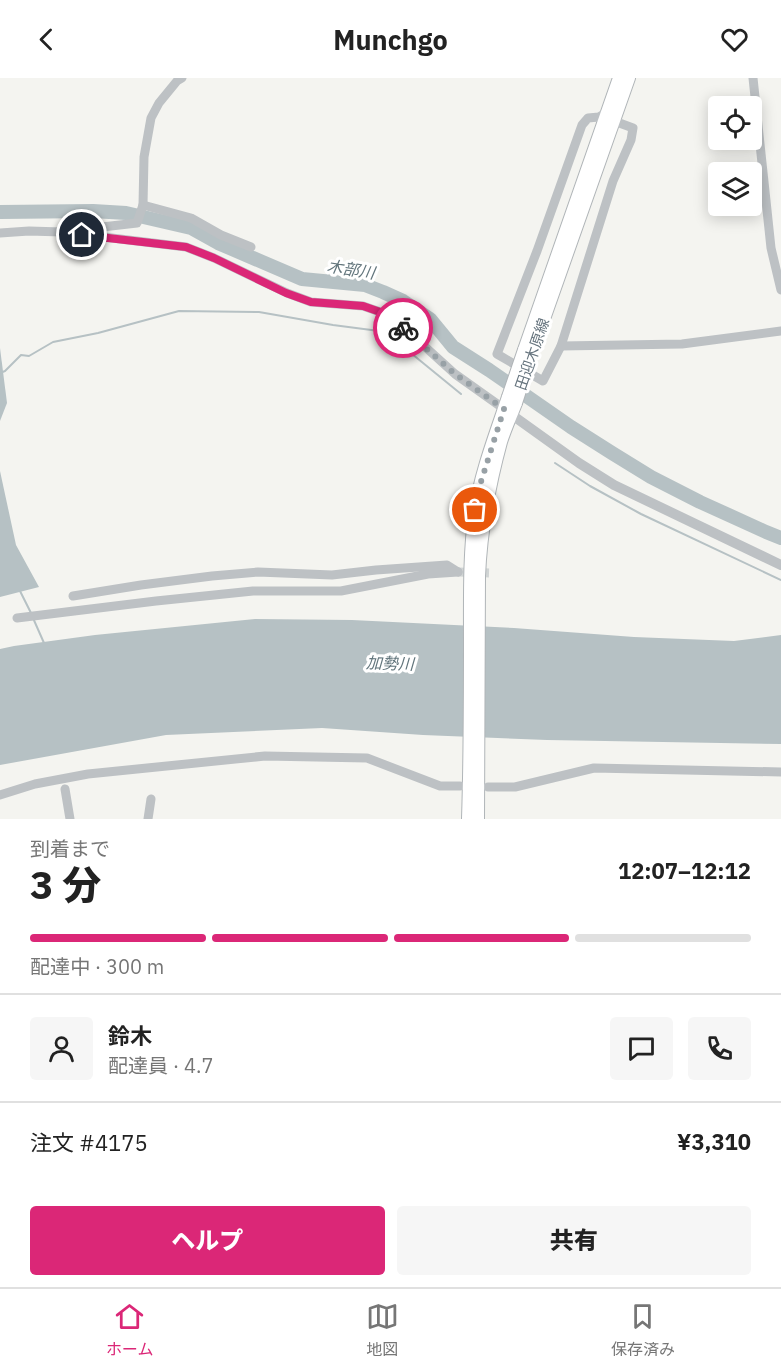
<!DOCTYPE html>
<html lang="ja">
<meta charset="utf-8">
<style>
:root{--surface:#fff;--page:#f6f6f6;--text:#222;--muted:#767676;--line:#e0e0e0;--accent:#db2777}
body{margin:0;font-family:"IBM Plex Sans","Noto Sans JP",sans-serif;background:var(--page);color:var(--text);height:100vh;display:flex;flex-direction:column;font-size:22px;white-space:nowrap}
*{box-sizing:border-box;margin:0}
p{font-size:20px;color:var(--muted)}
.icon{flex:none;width:33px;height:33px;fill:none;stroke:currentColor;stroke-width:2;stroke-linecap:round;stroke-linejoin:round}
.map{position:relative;height:741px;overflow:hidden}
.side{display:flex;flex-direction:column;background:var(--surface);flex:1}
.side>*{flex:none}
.fabs{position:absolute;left:708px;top:18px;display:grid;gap:12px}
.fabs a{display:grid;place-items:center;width:54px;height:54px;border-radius:6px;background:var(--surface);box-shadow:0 3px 15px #0003;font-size:30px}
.pin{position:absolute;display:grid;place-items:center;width:51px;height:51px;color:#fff;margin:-26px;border:3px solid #fff;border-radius:50%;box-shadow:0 2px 6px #0007}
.courier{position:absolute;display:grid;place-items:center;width:60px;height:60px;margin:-30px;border:4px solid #db2777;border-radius:50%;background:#fff;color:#222;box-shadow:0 2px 8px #0007}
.head em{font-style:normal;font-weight:800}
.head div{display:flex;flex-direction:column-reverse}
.head{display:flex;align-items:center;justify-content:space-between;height:102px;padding:0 30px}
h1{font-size:39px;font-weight:800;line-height:45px}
.bar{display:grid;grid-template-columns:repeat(4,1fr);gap:9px 6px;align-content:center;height:72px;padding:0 30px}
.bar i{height:8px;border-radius:4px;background:var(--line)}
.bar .on{background:var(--accent)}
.bar p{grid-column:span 4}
.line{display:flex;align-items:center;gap:15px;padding:0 30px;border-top:2px solid var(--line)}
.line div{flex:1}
.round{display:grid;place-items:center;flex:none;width:63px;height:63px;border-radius:6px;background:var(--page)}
.action{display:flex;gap:12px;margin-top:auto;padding:12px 30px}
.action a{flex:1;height:69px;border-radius:6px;background:var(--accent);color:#fff;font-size:24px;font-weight:800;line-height:69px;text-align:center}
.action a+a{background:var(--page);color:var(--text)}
header{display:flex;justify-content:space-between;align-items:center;height:78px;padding:0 30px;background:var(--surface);font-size:27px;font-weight:800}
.menu{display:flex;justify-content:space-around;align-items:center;height:84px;border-top:2px solid var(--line);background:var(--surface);font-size:16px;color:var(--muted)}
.menu a{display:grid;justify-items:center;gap:3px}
.menu .on{color:var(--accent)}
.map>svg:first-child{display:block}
</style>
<header><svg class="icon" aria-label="back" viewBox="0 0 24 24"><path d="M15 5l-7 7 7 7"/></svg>Munchgo<svg class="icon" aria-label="heart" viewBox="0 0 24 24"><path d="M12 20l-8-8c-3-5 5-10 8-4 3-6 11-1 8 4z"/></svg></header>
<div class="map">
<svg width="781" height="741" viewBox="0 0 781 741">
<rect width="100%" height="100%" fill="#f4f4f0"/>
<g fill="#b6c1c4">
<path d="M0,270L7,325L0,343Z"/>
<path d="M0,393L16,467L39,509L0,519Z"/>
<path d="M255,541L352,542L514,550L634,559L734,563L781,557V666L547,662L423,657L322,650L166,657L0,687V571L14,568L95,557Z"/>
</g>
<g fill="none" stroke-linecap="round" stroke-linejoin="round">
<g stroke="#b6c1c4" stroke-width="2">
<path d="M0,295L5,293L21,277L29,278L53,264L98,255L179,233L259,234L333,247L379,253L390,258L461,316"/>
<path d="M555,385L590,408L641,436L781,502"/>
<path d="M20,513L31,535"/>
<path d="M33,540L44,565"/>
</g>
<path stroke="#b6c1c4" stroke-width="14" d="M0,134L93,133L126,135L191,150L218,165L302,201L365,207L383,214L403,223L430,241L453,269L489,292L571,349L612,375L651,399L700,424L766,454L781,460"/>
<path stroke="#d0d4d4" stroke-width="9" stroke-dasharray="9 4.5" stroke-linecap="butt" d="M458,494L489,495"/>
<g stroke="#b0b5b8" stroke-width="14">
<g id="secondary">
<path d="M524,272L619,0"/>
<path d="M532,275L629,0"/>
<path d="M468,741C470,681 470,622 470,562C470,519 469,476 475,433C480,396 496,355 508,319"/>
<path d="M478,741L479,498C481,452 489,408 501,364C505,351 511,338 516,325"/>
</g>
</g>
<g stroke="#bdc1c4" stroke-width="9">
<path d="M753,0L771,170L781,212"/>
<path d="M606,35L599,39L588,40L582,47L537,173L497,276L543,303L561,268L613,103L631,62L633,50L614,43"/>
<path d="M143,127L191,140L221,157L251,169"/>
<path d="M76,152L137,145L143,127L144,79L151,40L159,25L177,3L182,0"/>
<path d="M0,155L29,153L62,154L186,169L214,180L287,215L311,224L363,228L386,236L411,256L455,296L507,333"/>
<path d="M561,268L682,266L781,253"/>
<path d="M73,518L141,507L212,498L258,494L332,497L376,492L447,487L458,494"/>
<path d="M17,540L156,523L253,513H341L428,496L458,494"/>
<path d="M488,709H515L594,690L781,694"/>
<path d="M65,711L70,741"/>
<path d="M0,717L35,706L88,696L265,678L367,680L440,708H460"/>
<path d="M148,741L151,721"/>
</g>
<path stroke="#bdc1c4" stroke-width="10" d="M512,337L579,385L614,407L781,487"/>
<use href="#secondary" stroke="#fff" stroke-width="12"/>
<g stroke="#b0b5b8" stroke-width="14" stroke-linecap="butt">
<g id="secondary-bridge">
<path d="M508,319L524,272"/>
<path d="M516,325L532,275"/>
</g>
</g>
<use href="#secondary-bridge" stroke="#fff" stroke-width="12"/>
</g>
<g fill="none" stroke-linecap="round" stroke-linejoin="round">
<path stroke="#98a1a6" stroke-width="6" stroke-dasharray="0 10.8" d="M403,250L455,296L504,331L479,410L475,432"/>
<path stroke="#db2777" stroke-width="8" d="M82,157L186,169L214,180L286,215L311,224L363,228L386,236L403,250"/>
</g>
<g text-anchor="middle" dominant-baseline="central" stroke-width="6" stroke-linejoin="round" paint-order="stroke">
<g font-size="15" fill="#66747e" stroke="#fff">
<text transform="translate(532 276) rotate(-71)">田迎木原線</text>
</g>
<g font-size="16" font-style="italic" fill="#62757c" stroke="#fff">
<text transform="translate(351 191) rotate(9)">木部川</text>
<text transform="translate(390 585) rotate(2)">加勢川</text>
</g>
</g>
</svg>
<div class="fabs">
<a><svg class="icon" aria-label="locate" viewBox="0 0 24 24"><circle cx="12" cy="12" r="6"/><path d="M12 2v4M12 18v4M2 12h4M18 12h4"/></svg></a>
<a><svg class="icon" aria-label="layers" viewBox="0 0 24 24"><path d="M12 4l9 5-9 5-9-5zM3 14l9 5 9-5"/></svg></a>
</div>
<div class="pin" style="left:475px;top:432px;background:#ea580c"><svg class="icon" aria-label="bag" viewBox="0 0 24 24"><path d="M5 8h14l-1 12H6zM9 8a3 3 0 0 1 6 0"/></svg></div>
<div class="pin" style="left:82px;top:157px;background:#1f2937"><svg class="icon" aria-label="home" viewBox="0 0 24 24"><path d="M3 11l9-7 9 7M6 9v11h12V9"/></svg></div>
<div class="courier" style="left:403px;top:250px"><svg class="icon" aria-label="bike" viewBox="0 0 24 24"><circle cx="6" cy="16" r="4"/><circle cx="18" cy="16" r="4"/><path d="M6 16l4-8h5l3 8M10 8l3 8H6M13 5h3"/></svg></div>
</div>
<section class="side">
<div class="head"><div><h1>3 分</h1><p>到着まで</p></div><em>12:07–12:12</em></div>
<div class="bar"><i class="on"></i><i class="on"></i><i class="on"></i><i></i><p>配達中 · 300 m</p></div>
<div class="line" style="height:108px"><a class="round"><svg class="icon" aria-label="person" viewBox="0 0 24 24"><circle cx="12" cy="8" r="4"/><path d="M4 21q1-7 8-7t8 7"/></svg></a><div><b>鈴木</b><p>配達員 · 4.7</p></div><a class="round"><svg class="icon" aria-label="chat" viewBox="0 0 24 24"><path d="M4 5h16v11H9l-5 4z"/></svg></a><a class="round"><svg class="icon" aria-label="phone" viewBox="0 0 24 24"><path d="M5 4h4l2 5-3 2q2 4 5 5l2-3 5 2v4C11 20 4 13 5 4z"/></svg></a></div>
<div class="line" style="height:78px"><div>注文 #4175</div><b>¥3,310</b></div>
<div class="action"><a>ヘルプ</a><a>共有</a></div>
</section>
<nav class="menu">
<a class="on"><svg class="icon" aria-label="home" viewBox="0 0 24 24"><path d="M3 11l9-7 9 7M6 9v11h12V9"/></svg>ホーム</a>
<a><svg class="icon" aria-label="map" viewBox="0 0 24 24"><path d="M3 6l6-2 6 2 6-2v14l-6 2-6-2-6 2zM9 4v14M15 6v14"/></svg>地図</a>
<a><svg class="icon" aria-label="saved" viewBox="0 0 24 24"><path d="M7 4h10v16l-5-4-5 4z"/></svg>保存済み</a>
</nav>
